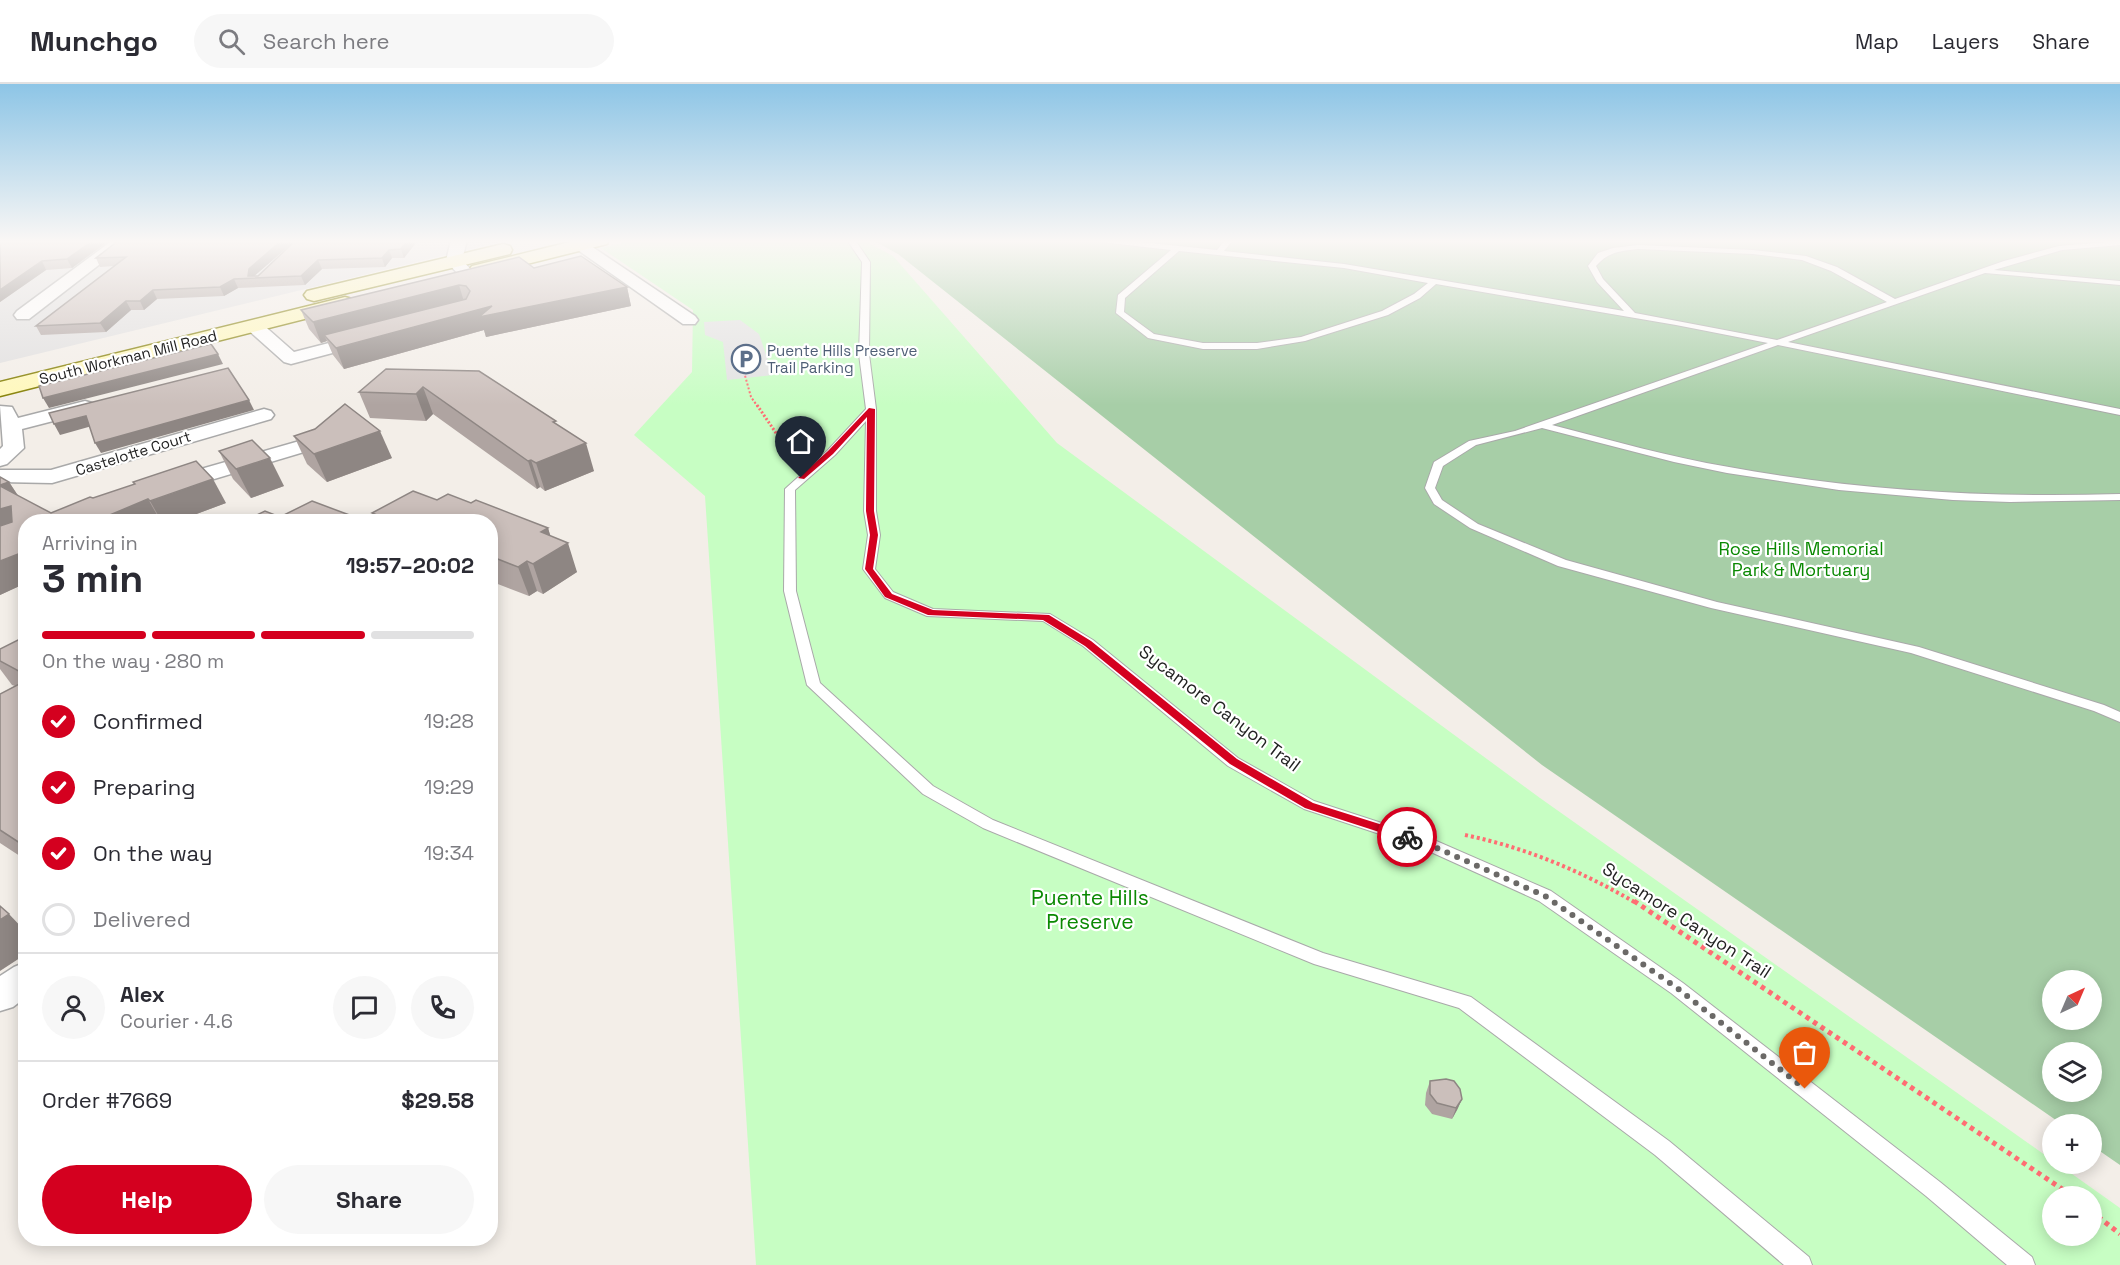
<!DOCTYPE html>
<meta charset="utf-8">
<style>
:root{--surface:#fff;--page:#f7f7f7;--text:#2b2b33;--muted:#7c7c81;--line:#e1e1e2;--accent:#d4001f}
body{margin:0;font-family:"Space Grotesk",sans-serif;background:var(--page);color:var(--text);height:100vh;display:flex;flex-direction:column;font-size:22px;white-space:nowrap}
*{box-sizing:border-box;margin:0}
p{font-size:20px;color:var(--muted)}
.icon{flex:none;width:33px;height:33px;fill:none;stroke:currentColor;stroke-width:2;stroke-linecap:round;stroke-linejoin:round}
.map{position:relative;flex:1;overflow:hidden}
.side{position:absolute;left:18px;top:430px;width:480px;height:732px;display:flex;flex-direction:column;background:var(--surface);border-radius:24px;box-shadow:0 3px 15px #0003}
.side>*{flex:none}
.needle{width:39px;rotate:44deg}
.buttons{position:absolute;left:2042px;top:886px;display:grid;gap:12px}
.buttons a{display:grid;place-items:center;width:60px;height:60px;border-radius:50%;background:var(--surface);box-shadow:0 3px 15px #0003;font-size:30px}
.pin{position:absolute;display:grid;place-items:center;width:51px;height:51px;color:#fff;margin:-62px -26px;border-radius:50% 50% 50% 0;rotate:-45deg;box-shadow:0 0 6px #0007}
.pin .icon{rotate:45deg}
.courier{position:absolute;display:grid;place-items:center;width:60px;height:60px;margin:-30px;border:4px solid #d4001f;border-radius:50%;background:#fff;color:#222;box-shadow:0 2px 8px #0007}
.summary em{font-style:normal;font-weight:700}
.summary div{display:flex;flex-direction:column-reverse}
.summary{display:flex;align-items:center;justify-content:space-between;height:102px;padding:0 24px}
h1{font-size:39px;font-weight:700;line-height:45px}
.bar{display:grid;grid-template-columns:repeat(4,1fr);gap:9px 6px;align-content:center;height:72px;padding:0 24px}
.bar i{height:8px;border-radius:4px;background:var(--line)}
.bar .selected{background:var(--accent)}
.bar p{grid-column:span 4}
.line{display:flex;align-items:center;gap:15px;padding:0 24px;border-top:2px solid var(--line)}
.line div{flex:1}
.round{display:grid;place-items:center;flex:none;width:63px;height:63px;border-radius:32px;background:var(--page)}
ol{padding:0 24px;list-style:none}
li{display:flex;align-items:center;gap:18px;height:66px}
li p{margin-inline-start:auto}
li .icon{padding:6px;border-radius:50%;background:var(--accent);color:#fff;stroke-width:4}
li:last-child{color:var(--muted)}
li i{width:33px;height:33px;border:3px solid var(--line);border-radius:50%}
.action{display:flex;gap:12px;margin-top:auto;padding:12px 24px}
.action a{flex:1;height:69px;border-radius:36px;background:var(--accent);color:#fff;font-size:24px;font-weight:700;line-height:69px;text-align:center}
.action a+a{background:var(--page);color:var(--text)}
header{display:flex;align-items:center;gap:36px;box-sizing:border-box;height:84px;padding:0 30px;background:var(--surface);border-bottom:2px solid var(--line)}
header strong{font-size:28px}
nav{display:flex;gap:33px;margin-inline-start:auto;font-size:21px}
.search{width:420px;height:54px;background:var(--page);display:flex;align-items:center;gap:15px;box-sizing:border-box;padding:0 21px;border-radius:33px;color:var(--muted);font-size:22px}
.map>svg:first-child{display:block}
</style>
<header>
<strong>Munchgo</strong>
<div class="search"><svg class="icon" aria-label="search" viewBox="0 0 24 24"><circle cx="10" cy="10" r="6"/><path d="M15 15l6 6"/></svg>Search here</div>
<nav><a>Map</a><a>Layers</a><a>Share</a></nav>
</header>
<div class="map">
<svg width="2120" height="1181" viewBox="0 0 2120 1181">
<rect width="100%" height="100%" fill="#f3eee8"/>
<path fill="#e0dfdf" d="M0,156H507L0,279Z"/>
<path fill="#a7cea7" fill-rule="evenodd" d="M872,156H2120V1081L2091,1061V1041H2063L1542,681L898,170ZM2052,897H2091V936H2052ZM2052,969H2091V1008H2052Z"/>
<path fill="#c7fec3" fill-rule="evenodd" d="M635,156H863L893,172L1057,359L1540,714L2052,1076V1080H2058L2120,1124V1181H756L705,412L634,351L692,288L693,226L601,164ZM2052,1113H2091V1152H2052Z"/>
<path fill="#e2e2e2" d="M740,236L759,250L773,291L727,296L723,258L705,251L704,238Z"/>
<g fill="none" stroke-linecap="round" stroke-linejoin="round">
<g stroke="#a9a9a9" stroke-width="2">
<g id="service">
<path d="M847,156H855L870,178L869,270L876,325V427L880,451L875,485L893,508L933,525L1050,530L1093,556L1238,674L1314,717L1434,756L1551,807L1683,899L1940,1098L2032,1173L2035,1181H2007L1926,1112L1671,909L1539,817L1422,764L1304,725L1228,682L1083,562L1043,537L927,532L885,514L863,485L868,451L864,427L866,337L835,371L795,406L796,507L820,599L933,702L993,736L1323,869L1471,913L1669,1057L1809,1173L1812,1181H1784L1655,1071L1459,924L1314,880L983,744L923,710L807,601L784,507L785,405L827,367L866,325L859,270L862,178Z"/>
<path d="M1097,156H1121L1217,166L1225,156H1233L1224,167L1344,180L1624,227L1597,198L1588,182L1598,169L1613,164L1638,161L1753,166L1806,172L1837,183L1895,215L2004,177L2059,162L2120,157V161L2062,166L1994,186L2120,197V201L1985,189L1788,258L2120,325V331L1778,261L1552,341C1611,356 1669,373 1729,383C1859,407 1989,414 2120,410V416L2010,418L1953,416L1839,406L1727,389L1674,378L1542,344L1476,361L1443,382L1435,404L1442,416L1478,440L1566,476L1717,518L1919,563L2104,621L2120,628V638L2094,627L1911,569L1711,524L1558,482L1470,444L1434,420L1425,404L1434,378L1469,357L1515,347L1768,259L1676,241L1436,200L1420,214L1388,231L1305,257L1257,265H1203L1148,254L1116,229L1118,211L1171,166L1101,158ZM1638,165L1753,170L1802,176L1831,187L1887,218L1777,256L1635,229L1603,195L1596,182C1608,168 1620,167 1638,165ZM1179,167L1344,184L1428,199L1414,210L1382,227L1301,253L1257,259H1203L1154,250L1124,228L1125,214Z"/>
</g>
</g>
<g stroke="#a9a9a9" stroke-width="3">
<g id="minor">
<path d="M113,156H131L29,235H17L14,231L17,227Z"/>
<path d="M451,156H467L462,176L474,189L472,192H460L446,177Z"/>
<path d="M580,156L585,158L695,232L698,236L695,240H683L575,164L572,161Z"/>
<path d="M254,237L260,238L294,268L364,250L370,251L373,255L370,259L291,280L284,278L248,246L245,242L248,238Z"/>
<path d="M85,317L92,319L95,323L92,327L22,345L24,364L7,380L0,382V365L3,362L0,322L12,323L18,334Z"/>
<path d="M264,325L271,327L274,331L271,335L52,399L0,398V386H51Z"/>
<path d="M317,352L324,354L327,358L324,362L174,407L166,405L163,400L166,395Z"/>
<path d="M26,878V913L13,923L0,927V892L14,883Z"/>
</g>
</g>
<g stroke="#827d00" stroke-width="3">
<g id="secondary">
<path d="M578,156H609L607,160L479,192L472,190L469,186L472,182Z"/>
<path d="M503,160L510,162L512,166L510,170L314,217L307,215L304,211L307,207Z"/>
<path d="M345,213L352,215L355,219L352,223L0,312V298Z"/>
</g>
</g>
<path stroke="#ff6d73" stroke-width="2" stroke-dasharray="2 2" stroke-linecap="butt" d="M744,288L751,313L758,323"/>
<path stroke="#ff6d73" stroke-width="3" stroke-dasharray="2 2" stroke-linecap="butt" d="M757,321L795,377"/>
<path stroke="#ff6d73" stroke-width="4" stroke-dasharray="3 3" stroke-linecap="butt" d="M1465,751C1527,764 1581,787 1636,819"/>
<g stroke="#ff6d73" stroke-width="5" stroke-dasharray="4.5 4.5" stroke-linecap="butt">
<path d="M1634,817L2074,1113"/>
<path d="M2091,1127L2120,1150"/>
</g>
<use href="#service" fill="#fff" fill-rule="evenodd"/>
<use href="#minor" fill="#fff" fill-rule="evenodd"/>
<use href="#secondary" fill="#fff8ba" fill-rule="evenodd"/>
</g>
<g fill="#afa4a1">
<path d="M0,156H110L72,184L46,186L0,218Z"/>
<path d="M296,156H418L404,174H392L385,183L322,185L305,201L238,204L224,212L157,215L144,226H131L106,248L41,251L36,242L114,182L100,183L96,174L296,156L254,192H258Z"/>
<path d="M534,184L627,203L631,222L486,253L484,246L344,285L333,271L327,257L321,259L309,245L301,226Z"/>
<path d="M386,285L557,341L594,387L545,407L540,403L537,405L433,330L426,337L370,334L359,308Z"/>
<path d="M294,352L392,374L327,398L307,380Z"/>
<path d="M219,367L284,402L251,414L233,395Z"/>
<path d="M0,393L9,398L18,412L51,429L93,414L226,419L175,438H26V499L0,511Z"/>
<path d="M437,416L471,419L548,444L550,452L577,488L543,510L537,507L529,512L490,497V438H376L372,429Z"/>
<path d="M26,552V776L0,759V610L15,602L12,601L0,585V565Z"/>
<path d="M1430,997L1462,1015L1457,1026L1452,1035L1432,1030L1425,1021L1426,1009Z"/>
</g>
<g fill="#8e8683">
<path d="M94,156H110L72,184L67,175Z"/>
<path d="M282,156H296L253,193L248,192L249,185Z"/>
<path d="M408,156H418L404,174L401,165Z"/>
<path d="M389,166L392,174L385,183L382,174Z"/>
<path d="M318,176L322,185L305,201L301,192Z"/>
<path d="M42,177L46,186L0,218V206Z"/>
<path d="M234,195L238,204L224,212L220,203Z"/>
<path d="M459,201L465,221L324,251L327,257L321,259L313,238Z"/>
<path d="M627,203L631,222L486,253L484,246L344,285L336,264L492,222Z"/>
<path d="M153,206L157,215L144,226L140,217Z"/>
<path d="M126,217L131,226L106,248L100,239Z"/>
<path d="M218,270L223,280L49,324L43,314Z"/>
<path d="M423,303L433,330L426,337L416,310Z"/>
<path d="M249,316L254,326L101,369L95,359Z"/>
<path d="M86,332L92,342L60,351L54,340Z"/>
<path d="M380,347L392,374L327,398L314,370Z"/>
<path d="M586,359L594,387L545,407L536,379Z"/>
<path d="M270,374L284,402L251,414L236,385Z"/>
<path d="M531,376L540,403L537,405L528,377Z"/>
<path d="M213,395L226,419L175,438H162L150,417Z"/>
<path d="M9,398L25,422L0,403V401Z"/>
<path d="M148,415L161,438H93Z"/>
<path d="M11,422L26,443L0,454V425Z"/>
<path d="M352,432L354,438H341Z"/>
<path d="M548,444L555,466L568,459L577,488L543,510L533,480L541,448Z"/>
<path d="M26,467V499L0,511V477Z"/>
<path d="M527,477L537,507L529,512L518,483Z"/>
<path d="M9,830L26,848V870L0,887V836Z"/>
<path d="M1462,1015L1457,1026L1452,1035L1456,1024Z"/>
</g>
<g fill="#cbbfbb" stroke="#8e8683" stroke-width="1.5">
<path d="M0,156H94L67,175L42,177L0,206Z"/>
<path d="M119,156H282L249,185L248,192H258L296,156H408L401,165L389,166L382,174L318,176L301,192L234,195L220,203L153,206L140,217H126L100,239L36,242L126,173L96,174Z"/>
<path d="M581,172L627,203L479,233L492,222L336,264L324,251L466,215L470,207L466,202L459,201L313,238L301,226L519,173L534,184Z"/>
<path d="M211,260L218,270L43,314L39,302Z"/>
<path d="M228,284L249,316L95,359L86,332L54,340L49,329Z"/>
<path d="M386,285L479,287L556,337L553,338L586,359L536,379L531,376L528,377L423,303L416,310L359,308Z"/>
<path d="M345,320L380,347L314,370L294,352L315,345Z"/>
<path d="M252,356L270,374L236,385L219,367Z"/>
<path d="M196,377L213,395L150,417L148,415L93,438H26V467L0,477V442L12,438L11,422L0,425V402L51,429L90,413L93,414L135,400L133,398Z"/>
<path d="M0,393L9,398L0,401Z"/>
<path d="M413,407L437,416L448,410L471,419L476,416L548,444L541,448L568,459L533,480L527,477L518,483L490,472V438H394L372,429Z"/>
<path d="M312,417L352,432L341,438H242L265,427L280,433Z"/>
<path d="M26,552V591L0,577V565Z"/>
<path d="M23,598L26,600V625L22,627L26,629V763L0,746V610Z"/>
<path d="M0,822L9,830L0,836Z"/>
<path d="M1446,995L1454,997L1460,1005L1462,1015L1456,1024L1437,1019L1430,1010V997Z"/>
</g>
<linearGradient id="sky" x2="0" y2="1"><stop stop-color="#8dc5e6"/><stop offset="0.49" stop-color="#faf7f5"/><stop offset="1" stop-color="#faf7f5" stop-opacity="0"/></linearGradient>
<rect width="2120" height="321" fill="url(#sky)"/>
<path fill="#d4001f" d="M869,324L875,325L874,427L878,451L873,485L892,510L933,526L1049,531L1091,557L1237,675L1313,719L1411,750V756L1407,757L1305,724L1230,680L1085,562L1043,536L928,531L885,513L865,485L870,451L866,427L867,333L833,370L804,395L798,394L828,367Z"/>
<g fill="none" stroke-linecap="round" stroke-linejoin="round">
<path stroke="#6b6967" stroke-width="6" stroke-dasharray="0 10.8" d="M1407,753L1428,760L1545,812L1677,904L1805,1005"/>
</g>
<defs>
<g id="parking-ring" transform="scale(1.5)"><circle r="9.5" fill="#fff" stroke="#5c6f8a" stroke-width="1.5"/><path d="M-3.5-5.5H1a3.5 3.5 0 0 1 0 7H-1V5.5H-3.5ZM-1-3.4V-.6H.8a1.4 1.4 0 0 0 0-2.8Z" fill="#5c6f8a"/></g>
</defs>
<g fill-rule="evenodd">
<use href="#parking-ring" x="746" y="275"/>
</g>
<g text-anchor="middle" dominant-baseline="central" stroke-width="4.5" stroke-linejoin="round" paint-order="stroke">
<g font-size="15" fill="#4e5e75" stroke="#fff" text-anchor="start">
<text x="767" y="266">Puente Hills Preserve<tspan x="767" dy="17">Trail Parking</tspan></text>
</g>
<g font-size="15" fill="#222" stroke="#fff">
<text transform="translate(128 273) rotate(-14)">South Workman Mill Road</text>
<text transform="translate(133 369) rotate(-17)">Castelotte Court</text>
</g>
<g font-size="18" fill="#0a8902" stroke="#fff">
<text x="1801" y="464">Rose Hills Memorial<tspan x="1801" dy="21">Park &amp; Mortuary</tspan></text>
</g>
<g font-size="18" fill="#222" stroke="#fff">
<text transform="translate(1220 624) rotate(37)">Sycamore Canyon Trail</text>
<text transform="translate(1687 836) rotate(33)">Sycamore Canyon Trail</text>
</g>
<g font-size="21" fill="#0a8902" stroke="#fff">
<text x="1090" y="813">Puente Hills<tspan x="1090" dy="24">Preserve</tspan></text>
</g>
</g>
</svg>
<div class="buttons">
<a><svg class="needle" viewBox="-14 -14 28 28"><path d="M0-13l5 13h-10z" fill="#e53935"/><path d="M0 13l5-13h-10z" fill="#7c7c81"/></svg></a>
<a><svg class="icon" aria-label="layers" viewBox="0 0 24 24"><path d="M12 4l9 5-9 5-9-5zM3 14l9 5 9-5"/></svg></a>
<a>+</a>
<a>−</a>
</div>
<div class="pin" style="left:1805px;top:1005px;background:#ea580c"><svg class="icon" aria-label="bag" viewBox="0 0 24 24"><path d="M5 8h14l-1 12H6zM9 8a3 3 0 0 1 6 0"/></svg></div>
<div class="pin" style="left:801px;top:394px;background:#1f2937"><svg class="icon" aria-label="home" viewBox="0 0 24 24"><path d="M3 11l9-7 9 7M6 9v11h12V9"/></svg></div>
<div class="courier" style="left:1407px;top:753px"><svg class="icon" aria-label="bike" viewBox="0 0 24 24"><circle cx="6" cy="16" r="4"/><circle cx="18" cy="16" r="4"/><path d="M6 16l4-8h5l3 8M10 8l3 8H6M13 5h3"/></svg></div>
<section class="side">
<div class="summary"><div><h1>3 min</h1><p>Arriving in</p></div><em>19:57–20:02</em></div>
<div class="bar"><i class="selected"></i><i class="selected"></i><i class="selected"></i><i></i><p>On the way · 280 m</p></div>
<ol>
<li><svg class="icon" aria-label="check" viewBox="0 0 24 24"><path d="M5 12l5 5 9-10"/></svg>Confirmed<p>19:28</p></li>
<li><svg class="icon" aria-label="check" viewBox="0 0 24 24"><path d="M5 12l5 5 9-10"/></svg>Preparing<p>19:29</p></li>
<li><svg class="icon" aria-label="check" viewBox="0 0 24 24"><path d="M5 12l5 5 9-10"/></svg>On the way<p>19:34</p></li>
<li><i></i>Delivered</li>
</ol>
<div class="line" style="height:108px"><a class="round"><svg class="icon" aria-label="person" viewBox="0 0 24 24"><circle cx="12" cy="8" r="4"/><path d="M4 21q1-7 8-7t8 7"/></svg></a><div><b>Alex</b><p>Courier · 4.6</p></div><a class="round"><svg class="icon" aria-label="chat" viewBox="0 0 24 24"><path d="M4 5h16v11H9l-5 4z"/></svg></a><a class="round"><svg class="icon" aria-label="phone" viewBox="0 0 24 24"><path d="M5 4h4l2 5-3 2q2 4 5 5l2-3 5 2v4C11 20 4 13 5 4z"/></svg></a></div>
<div class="line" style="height:78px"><div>Order #7669</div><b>$29.58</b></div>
<div class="action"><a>Help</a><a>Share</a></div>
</section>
</div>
